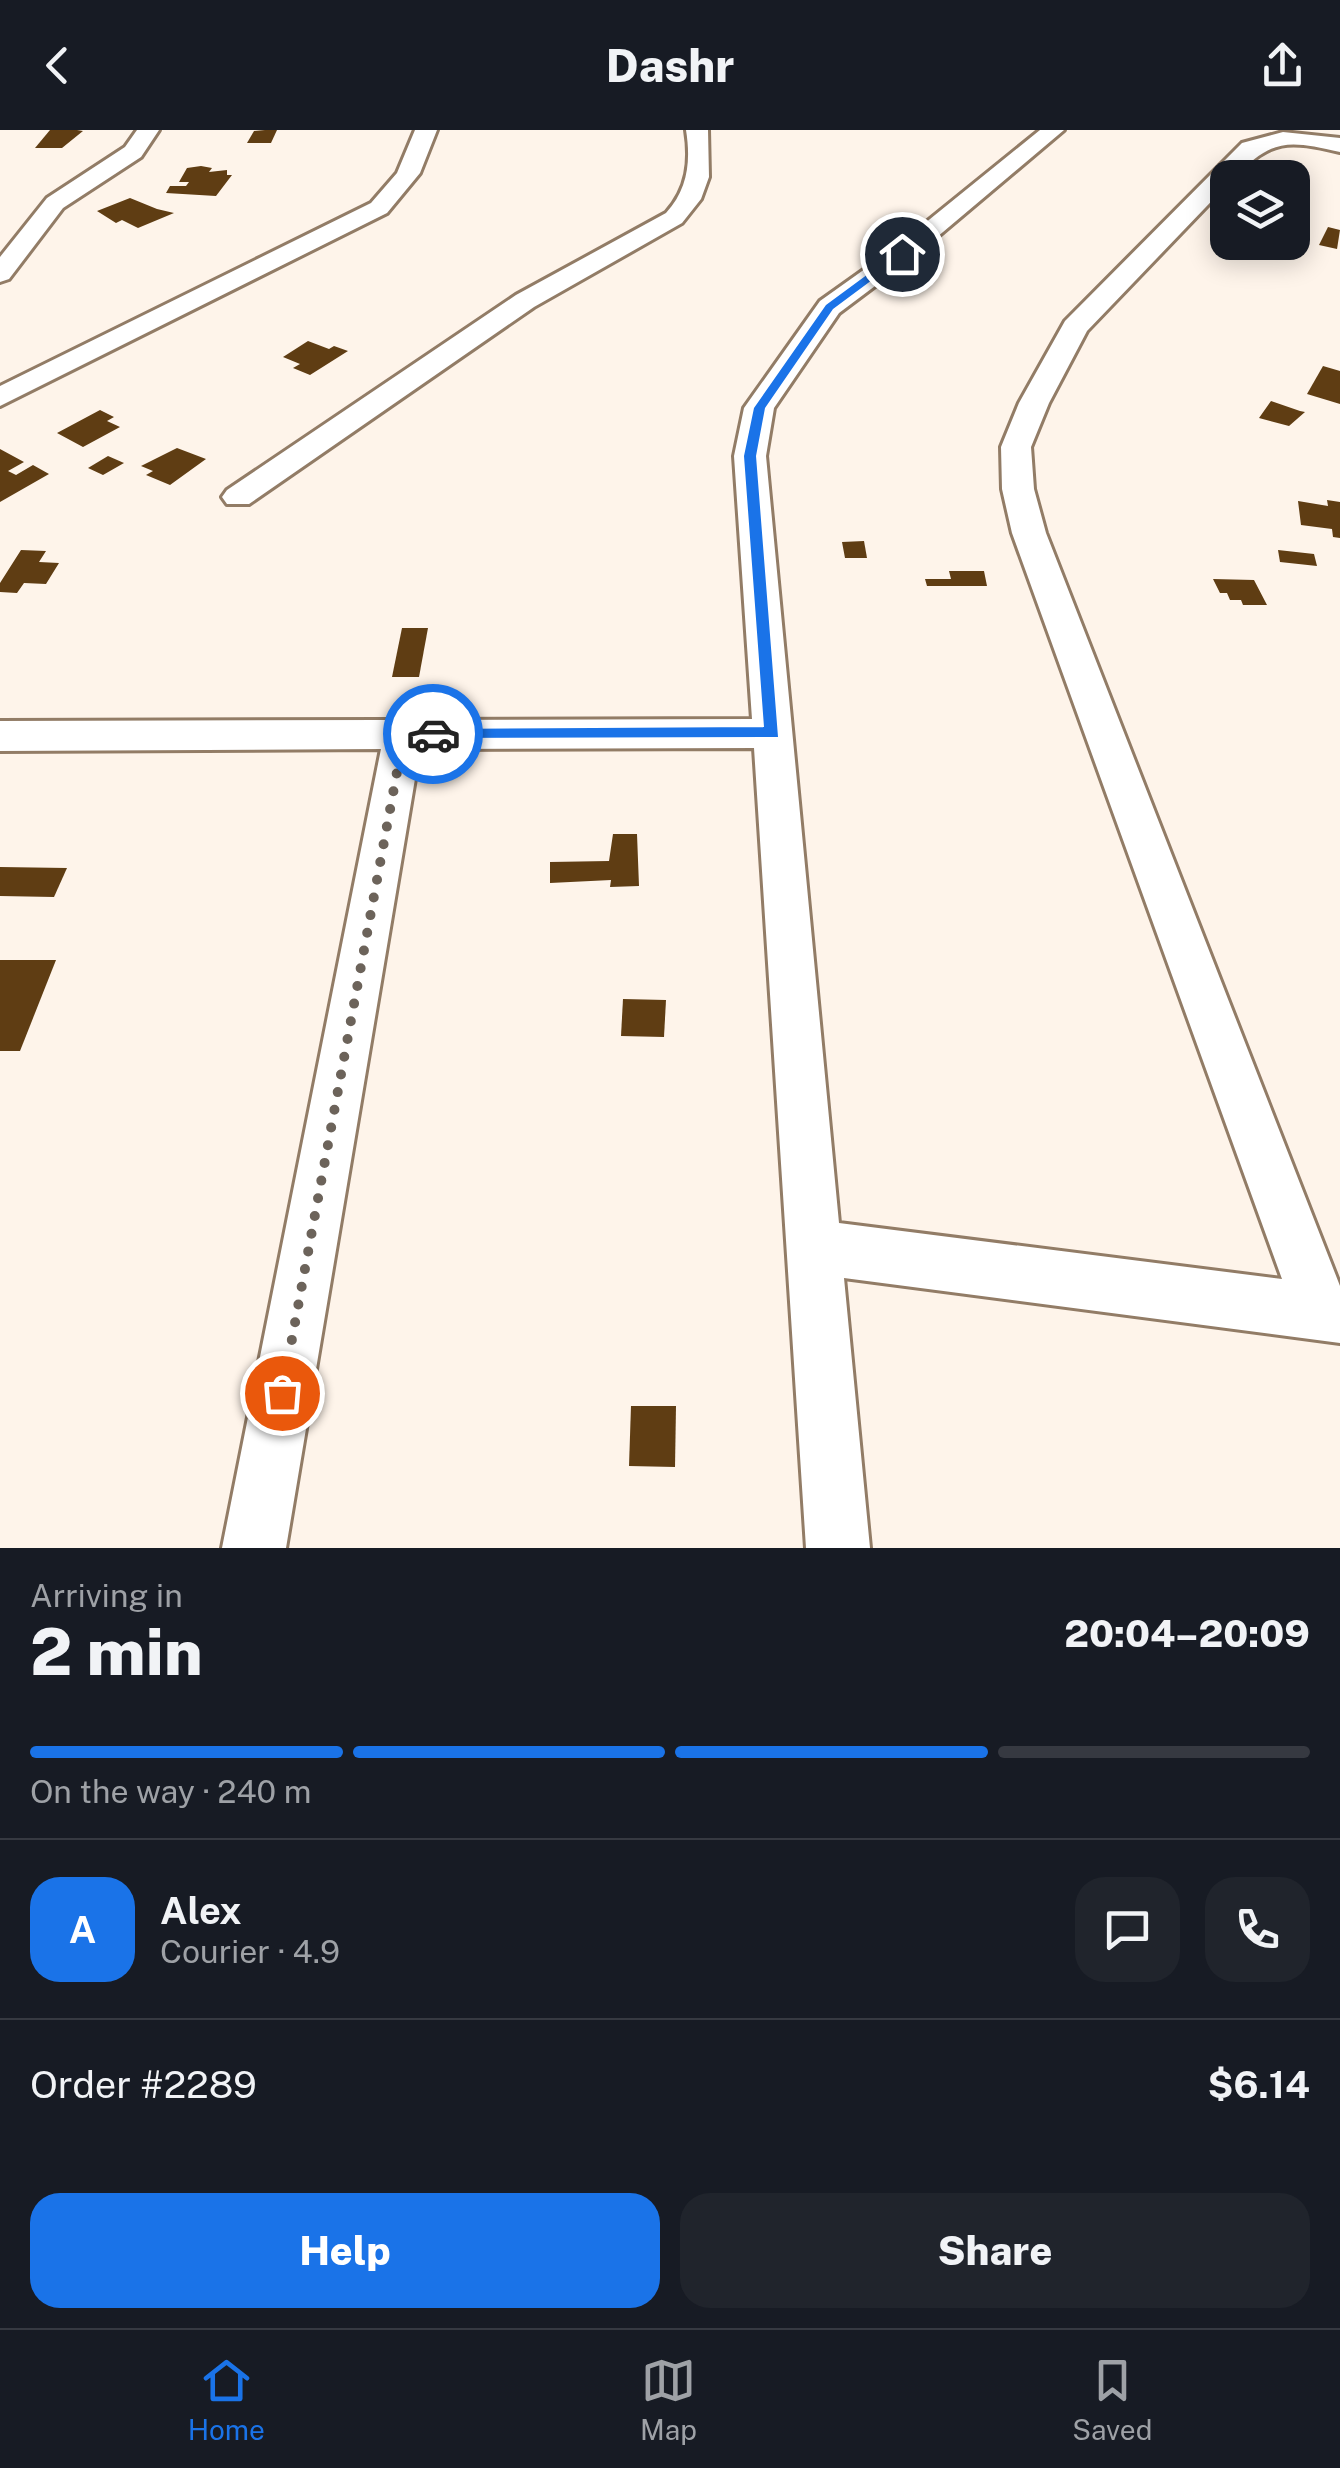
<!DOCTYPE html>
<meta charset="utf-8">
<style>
:root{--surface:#171b24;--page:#20242c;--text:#f1f3f6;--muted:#9ea1a6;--line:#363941;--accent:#1a73e8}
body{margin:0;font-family:"Public Sans",sans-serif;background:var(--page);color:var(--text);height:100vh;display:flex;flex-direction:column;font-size:38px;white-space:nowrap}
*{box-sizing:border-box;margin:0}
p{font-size:32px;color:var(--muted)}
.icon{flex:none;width:55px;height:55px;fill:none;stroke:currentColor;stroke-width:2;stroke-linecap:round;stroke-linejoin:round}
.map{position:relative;height:1418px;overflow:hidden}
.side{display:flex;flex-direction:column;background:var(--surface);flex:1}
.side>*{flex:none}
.tools{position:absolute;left:1210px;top:30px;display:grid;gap:20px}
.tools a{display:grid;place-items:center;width:100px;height:100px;border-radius:20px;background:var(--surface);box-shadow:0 5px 25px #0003;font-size:50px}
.pin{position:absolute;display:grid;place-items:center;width:85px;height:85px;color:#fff;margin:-42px;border:5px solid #fff;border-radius:50%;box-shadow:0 2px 10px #0007}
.courier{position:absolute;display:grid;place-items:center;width:100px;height:100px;margin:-50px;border:8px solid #1a73e8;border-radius:50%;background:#fff;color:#222;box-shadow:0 2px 12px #0007}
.head em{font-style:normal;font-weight:800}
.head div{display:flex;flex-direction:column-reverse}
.head{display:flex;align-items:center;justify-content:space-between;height:170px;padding:0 30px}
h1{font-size:65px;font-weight:800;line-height:75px}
.bar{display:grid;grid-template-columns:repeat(4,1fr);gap:15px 10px;align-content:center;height:120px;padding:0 30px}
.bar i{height:12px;border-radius:8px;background:var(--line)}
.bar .current{background:var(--accent)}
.bar p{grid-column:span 4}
.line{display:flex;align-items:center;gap:25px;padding:0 30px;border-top:2px solid var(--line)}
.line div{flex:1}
.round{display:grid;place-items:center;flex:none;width:105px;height:105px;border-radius:30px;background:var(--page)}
.primary-button{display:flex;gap:20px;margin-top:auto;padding:20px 30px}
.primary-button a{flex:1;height:115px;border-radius:30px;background:var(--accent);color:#fff;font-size:40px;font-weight:800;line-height:115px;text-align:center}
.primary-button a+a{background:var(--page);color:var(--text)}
header{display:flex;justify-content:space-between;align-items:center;height:130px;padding:0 30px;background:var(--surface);font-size:45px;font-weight:800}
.menu{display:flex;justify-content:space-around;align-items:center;height:140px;border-top:2px solid var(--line);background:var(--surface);font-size:28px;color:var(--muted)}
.menu a{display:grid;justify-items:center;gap:5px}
.menu .current{color:var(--accent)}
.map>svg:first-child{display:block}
</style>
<header><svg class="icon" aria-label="back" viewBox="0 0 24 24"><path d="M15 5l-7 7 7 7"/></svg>Dashr<svg class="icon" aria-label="share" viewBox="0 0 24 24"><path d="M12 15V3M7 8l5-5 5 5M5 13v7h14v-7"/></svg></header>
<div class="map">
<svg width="1340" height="1418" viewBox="0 0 1340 1418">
<rect width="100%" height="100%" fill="#fef4ea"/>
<g fill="#5f3d13">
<path d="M50,0H77L83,1L62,18H35Z"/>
<path d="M265,0H277L271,13H247L254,1Z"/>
<path d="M201,36L212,38L209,42L227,40V45H232L216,66L166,63L170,56H186L189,52H179L187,38Z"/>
<path d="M130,68L157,79L174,83L138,98L122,90L116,93L97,81Z"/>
<path d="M1328,97L1340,100L1337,119L1319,115Z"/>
<path d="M308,211L329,219L334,216L348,221L310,245L293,238L300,234L283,227Z"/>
<path d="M1323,236L1340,241V274L1307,264Z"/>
<path d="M1271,271L1300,281L1305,282L1289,296L1259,288Z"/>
<path d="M100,280L114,287L107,291L120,297L83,317L57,303Z"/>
<path d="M177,318L206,329L170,355L146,345L153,341L141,336Z"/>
<path d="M0,319L24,332L8,341L16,345L33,335L49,344L0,372Z"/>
<path d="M108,326L124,333L103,345L88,338Z"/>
<path d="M1327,370L1340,372V408L1333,407L1332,399L1301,395L1298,371L1328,376Z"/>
<path d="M864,411L867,428H845L842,412Z"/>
<path d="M21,420L46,421L39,432L59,433L46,454L24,453L17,463L0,462V453Z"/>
<path d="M1278,420L1314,424L1317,436L1280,432Z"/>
<path d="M949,441H984L987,456H927L925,449H951Z"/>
<path d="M1213,449L1254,450L1267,475H1243L1241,470H1230L1227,463H1220Z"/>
<path d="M402,498H428L419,547H392Z"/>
<path d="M613,704H637L639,756L610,757L611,750L550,753V732L609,731Z"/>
<path d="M0,737L67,738L54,767L0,766Z"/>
<path d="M0,830H56L20,921H0Z"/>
<path d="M623,869L666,870L664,907L621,906Z"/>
<path d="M631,1276H676L675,1337L629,1336Z"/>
</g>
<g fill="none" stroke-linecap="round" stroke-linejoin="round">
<g stroke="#927c66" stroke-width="6">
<g id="street">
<path d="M137,0H159L141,27L63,78L9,149L0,152V127L47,68L125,17Z"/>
<path d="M415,0H437L420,43L387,83L0,276V256L371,73L397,43Z"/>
<path d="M686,0H708L709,47L701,69L682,93L534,177L249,374H227L222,367L227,360L516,165L666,83C688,59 691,31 686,0Z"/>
<path d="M1040,0H1064L911,129L839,183L774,278L766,326L839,1093L1282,1149L1012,403L1002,359L1001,317L1019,273L1065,191L1242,13L1283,2L1340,8V22C1288,10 1272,8 1234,48H1228V54L1087,201L1049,273L1031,317L1034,359L1046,403L1340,1156V1213L844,1148L870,1418H806L754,618L420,619L286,1418H222L381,619L0,621V591L752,589L734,326L744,278L820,171L893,119Z"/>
</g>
</g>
<use href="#street" fill="#fff" fill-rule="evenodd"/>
</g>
<path fill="#1a73e8" d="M898,122L907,124L833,179L765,278L756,326L778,607L427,608L425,604L433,599L764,597L744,326L754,278L826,175Z"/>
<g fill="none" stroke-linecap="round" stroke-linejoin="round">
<path stroke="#6c635a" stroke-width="10" stroke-dasharray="0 18" d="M282,1263L404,604H433"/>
</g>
</svg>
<div class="tools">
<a><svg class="icon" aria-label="layers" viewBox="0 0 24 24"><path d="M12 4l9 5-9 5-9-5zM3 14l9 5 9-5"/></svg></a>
</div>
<div class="pin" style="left:282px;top:1263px;background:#ea580c"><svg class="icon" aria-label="bag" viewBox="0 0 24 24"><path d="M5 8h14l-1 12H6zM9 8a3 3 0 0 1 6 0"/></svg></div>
<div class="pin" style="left:902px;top:124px;background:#1f2937"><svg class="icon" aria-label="home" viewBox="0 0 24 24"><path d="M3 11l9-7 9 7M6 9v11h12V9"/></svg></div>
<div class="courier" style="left:433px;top:604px"><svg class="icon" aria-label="car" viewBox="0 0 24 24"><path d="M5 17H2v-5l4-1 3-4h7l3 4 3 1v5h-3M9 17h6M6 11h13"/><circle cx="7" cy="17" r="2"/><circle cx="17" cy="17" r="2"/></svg></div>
</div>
<section class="side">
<div class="head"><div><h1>2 min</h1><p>Arriving in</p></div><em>20:04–20:09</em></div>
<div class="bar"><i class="current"></i><i class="current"></i><i class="current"></i><i></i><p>On the way · 240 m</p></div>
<div class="line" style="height:180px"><b class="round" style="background:var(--accent);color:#fff">A</b><div><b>Alex</b><p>Courier · 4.9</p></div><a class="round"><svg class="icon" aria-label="chat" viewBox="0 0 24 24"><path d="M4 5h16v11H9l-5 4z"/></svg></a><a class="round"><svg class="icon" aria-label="phone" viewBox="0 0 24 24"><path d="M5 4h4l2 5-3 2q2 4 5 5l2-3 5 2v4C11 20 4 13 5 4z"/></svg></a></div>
<div class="line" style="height:130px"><div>Order #2289</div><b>$6.14</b></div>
<div class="primary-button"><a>Help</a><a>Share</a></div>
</section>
<nav class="menu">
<a class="current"><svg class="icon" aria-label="home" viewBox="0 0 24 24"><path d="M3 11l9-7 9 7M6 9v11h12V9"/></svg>Home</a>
<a><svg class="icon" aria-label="map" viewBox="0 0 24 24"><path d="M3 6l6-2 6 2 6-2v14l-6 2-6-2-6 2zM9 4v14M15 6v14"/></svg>Map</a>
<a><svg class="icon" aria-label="saved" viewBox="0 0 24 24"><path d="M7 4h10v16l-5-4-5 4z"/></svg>Saved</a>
</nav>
